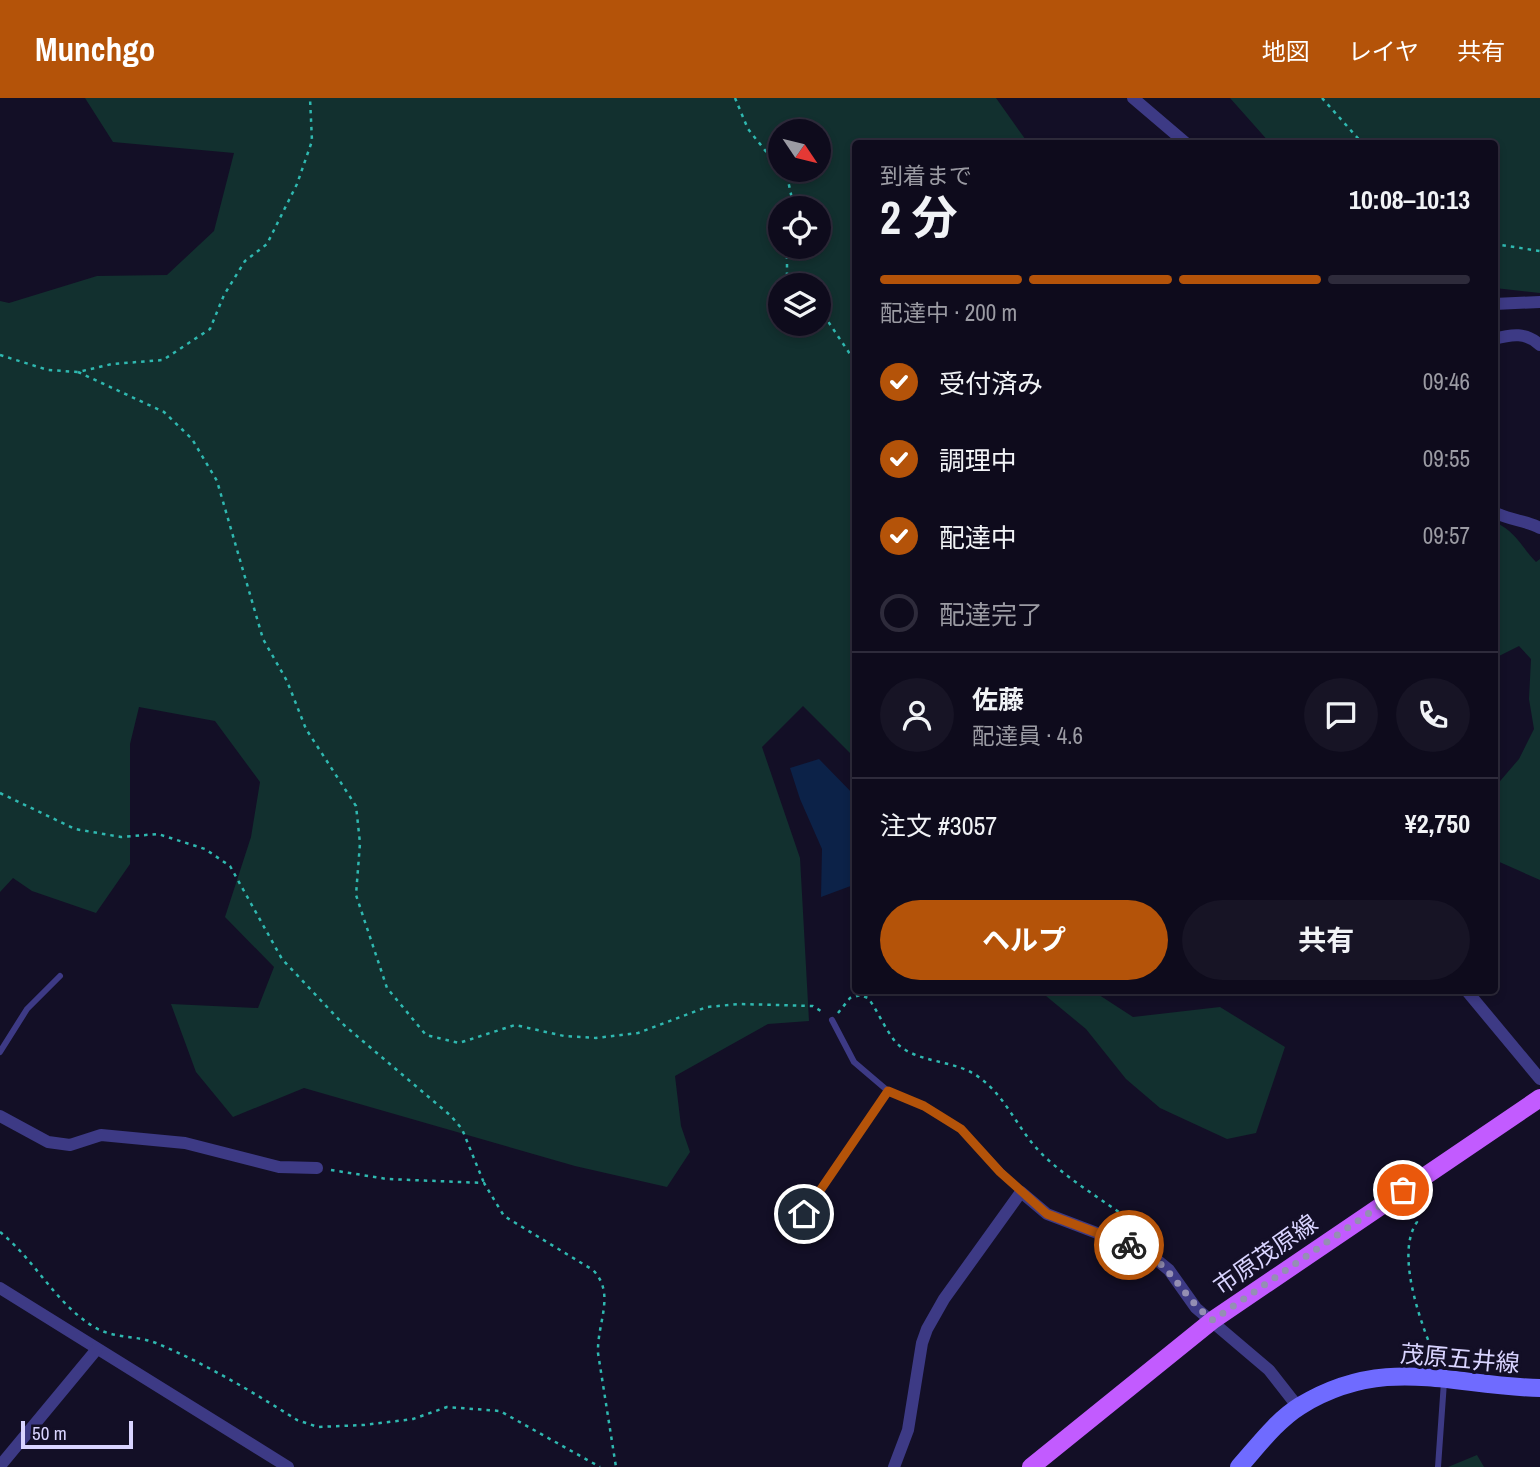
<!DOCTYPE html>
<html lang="ja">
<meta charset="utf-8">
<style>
:root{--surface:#0e0b1c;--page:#171425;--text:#f1f3f6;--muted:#9b9ba3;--line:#2e2b3b;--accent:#b45309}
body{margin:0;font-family:"Archivo Narrow","Noto Sans JP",sans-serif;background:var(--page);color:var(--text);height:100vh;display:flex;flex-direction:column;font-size:26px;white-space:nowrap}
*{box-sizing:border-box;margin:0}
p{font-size:23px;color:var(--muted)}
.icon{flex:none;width:38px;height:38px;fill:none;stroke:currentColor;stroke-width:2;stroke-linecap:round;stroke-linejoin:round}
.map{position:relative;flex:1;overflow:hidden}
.sheet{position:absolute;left:852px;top:42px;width:646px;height:854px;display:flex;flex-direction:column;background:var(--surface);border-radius:7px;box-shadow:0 4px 10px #0003,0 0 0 2px var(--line)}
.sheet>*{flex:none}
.needle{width:46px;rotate:125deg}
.controls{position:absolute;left:768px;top:21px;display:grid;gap:14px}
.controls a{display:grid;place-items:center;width:63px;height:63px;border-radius:50%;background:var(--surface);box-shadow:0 4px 10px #0003,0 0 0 2px var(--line);font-size:35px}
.scale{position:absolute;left:21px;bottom:18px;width:112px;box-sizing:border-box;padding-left:7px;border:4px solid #d9d4ff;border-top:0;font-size:19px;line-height:24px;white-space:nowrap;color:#d9d4ff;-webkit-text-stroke:5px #130f26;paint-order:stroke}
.pin{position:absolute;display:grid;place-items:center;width:60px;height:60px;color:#fff;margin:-30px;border:4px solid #fff;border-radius:50%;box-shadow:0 2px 7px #0007}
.courier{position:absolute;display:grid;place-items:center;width:70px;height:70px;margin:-35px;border:5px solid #b45309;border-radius:50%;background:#fff;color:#222;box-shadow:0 2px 9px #0007}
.head em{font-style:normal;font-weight:700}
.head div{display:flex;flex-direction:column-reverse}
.head{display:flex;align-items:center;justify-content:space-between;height:119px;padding:0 28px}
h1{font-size:46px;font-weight:700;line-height:52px}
.bar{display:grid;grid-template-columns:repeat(4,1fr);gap:10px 7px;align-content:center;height:84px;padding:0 28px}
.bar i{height:9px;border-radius:5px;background:var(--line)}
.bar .selected{background:var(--accent)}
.bar p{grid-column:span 4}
.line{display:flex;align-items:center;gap:18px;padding:0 28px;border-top:2px solid var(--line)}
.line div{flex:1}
.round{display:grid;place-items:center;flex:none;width:74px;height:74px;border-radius:37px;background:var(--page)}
ol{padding:0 28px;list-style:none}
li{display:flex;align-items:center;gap:21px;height:77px}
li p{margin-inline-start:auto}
li .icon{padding:7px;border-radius:50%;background:var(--accent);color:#fff;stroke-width:4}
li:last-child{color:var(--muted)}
li i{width:38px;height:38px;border:4px solid var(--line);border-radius:50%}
.cta{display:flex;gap:14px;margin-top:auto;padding:14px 28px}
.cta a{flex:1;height:80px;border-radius:42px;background:var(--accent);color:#fff;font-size:28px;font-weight:700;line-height:80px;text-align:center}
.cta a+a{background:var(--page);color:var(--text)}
header{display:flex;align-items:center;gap:42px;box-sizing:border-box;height:98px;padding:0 35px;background:var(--accent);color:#fff}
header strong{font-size:33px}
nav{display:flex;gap:38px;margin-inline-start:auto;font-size:24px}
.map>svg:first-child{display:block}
</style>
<header>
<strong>Munchgo</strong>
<nav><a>地図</a><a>レイヤ</a><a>共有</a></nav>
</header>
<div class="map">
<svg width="1540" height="1369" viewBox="0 0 1540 1369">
<rect width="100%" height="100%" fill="#130f26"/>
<g fill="#12302f" fill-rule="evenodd">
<path d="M85,0H996L1028,45L856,46V661L803,608L762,649L800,760L809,923L768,926L675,978L681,1028L690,1054L667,1089L575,1068L304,990L233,1019L196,974L171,906L258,910L274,869L225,819L251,739L260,684L215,623L139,609L130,646V766L96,815L32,793L13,780L0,794V203L9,205L97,178L167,177L214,133L234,55L113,44ZM819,33V72H780V33ZM819,110V149H780V110ZM780,187H819V226H780Z"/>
<path d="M1230,0H1540V195L1495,190L1494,46L1270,45Z"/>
<path d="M1495,424C1516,434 1520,447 1536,464L1540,461V782L1495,762V689L1519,661L1534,631L1529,601L1531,561L1519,548L1495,560Z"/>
<path d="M1040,893H1093L1133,919L1220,909L1285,949L1256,1035L1227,1041L1160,1010L1126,981L1086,931Z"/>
<path d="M1477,1357L1484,1369H1448Z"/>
</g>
<path fill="#0c2248" d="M819,661L856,699V786L821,799L822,751L800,701L790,670Z"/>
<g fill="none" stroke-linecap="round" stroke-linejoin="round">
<g stroke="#2fb8b0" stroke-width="2.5" stroke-dasharray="3.5 5" stroke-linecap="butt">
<path d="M735,0L748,31L780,71"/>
<path d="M1322,0L1363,46"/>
<path d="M781,72L787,78L794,110"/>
<path d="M1494,146L1540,153"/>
<path d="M787,149V177L793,187"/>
<path d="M819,210L856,265"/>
<path d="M0,257L48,272L78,274L112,266L163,262L210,231L224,197L245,163L267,146L297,86L312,43L310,0"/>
<path d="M78,274L164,314L192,341L217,383L263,541L287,583L306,631L356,708L360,745L356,797L387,890L426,937L459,945L515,927L564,938L596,940L638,935L707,909L740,906L813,908L824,915"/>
<path d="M0,695L75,731L121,739L158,736L205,751L230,768L282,861L344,927L451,1018L462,1031L484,1085"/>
<path d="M838,915L850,900L860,897L868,900C879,914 888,939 901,949C924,966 957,962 980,980C1007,1000 1018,1032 1041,1055C1069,1083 1104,1102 1135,1126L1142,1136"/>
<path d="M331,1072L387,1081L484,1085L504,1118L593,1172C616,1196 597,1224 598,1255L616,1369"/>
<path d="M1412,1107L1417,1124C1394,1157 1423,1231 1437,1264"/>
<path d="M0,1134C35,1162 55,1205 94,1229C114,1241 136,1237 156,1245C204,1265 253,1294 297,1322L318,1329L364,1327L413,1321L447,1309L500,1313L600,1369"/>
</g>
<g stroke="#3d3a85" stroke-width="6">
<path d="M832,922L854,964L888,993L924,1008L961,1031L1021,1094"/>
<path d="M0,954L27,911L60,878"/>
<path d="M804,1116L888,993"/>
<path d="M1438,1369L1444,1284"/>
</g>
<g stroke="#3d3a85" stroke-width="12">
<path d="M1133,0L1187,46"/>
<path d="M1494,206L1540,204"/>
<path d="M1494,241C1512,236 1526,234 1540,247"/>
<path d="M1494,414C1511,423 1526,422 1540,430"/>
<path d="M1466,892L1540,981"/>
<path d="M0,1018L48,1044L70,1047L101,1037L185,1045L279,1069L317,1070"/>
<path d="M0,1190L288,1369"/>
<path d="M0,1368L97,1251"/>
<path d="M894,1369L908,1332L922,1245L927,1231L944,1201L1021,1094L1047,1116L1147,1154L1169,1172L1196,1210L1269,1272L1298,1309"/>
</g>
<path stroke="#6f6bff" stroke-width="18" d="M1239,1369C1257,1349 1276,1323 1300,1308C1385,1256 1450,1288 1540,1290"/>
<path stroke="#c25bff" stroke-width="18" d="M1031,1369L1213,1222L1540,1000"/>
</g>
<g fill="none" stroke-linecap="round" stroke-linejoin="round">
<path stroke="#948fb3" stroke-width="7" stroke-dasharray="0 12.6" d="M1129,1147C1172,1162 1179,1198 1213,1222L1403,1092"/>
<path stroke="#b45309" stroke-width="9" d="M804,1116L888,993L924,1008L961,1031L1000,1074L1047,1116L1129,1147"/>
</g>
<g text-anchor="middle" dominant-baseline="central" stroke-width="7" stroke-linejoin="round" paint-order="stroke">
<g font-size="24" fill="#d9d4ff" stroke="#130f26">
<text transform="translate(1265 1156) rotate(-35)">市原茂原線</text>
<text transform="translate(1460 1260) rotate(5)">茂原五井線</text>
</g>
</g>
</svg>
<div class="controls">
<a><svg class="needle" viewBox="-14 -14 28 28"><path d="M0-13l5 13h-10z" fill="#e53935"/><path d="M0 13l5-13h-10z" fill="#9b9ba3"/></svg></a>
<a><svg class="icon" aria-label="locate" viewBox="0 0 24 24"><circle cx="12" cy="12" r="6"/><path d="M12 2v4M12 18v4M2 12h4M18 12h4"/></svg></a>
<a><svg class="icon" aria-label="layers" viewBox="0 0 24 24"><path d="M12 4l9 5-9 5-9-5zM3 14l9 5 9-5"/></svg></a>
</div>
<div class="scale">50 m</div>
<div class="pin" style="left:1403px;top:1092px;background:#ea580c"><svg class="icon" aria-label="bag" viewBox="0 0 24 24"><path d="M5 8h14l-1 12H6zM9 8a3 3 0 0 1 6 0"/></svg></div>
<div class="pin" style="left:804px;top:1116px;background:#1f2937"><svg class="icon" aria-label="home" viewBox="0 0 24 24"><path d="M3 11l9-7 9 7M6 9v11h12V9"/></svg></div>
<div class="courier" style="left:1129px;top:1147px"><svg class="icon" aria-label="bike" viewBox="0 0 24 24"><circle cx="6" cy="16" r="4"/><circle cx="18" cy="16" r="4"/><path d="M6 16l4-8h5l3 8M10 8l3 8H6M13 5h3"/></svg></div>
<section class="sheet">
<div class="head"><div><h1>2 分</h1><p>到着まで</p></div><em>10:08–10:13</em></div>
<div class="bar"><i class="selected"></i><i class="selected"></i><i class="selected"></i><i></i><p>配達中 · 200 m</p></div>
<ol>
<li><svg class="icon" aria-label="check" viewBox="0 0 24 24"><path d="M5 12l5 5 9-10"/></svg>受付済み<p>09:46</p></li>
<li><svg class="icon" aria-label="check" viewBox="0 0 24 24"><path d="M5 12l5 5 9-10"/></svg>調理中<p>09:55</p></li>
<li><svg class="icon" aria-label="check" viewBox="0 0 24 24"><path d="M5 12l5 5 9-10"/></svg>配達中<p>09:57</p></li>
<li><i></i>配達完了</li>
</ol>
<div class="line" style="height:126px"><a class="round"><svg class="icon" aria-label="person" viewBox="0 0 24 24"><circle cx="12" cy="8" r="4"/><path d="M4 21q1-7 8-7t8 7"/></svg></a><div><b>佐藤</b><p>配達員 · 4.6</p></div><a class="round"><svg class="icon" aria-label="chat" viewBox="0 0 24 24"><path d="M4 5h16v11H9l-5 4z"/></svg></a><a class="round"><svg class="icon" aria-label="phone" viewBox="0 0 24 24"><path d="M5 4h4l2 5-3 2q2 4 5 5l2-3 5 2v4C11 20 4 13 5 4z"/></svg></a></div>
<div class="line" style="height:91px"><div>注文 #3057</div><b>¥2,750</b></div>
<div class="cta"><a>ヘルプ</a><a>共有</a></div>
</section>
</div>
